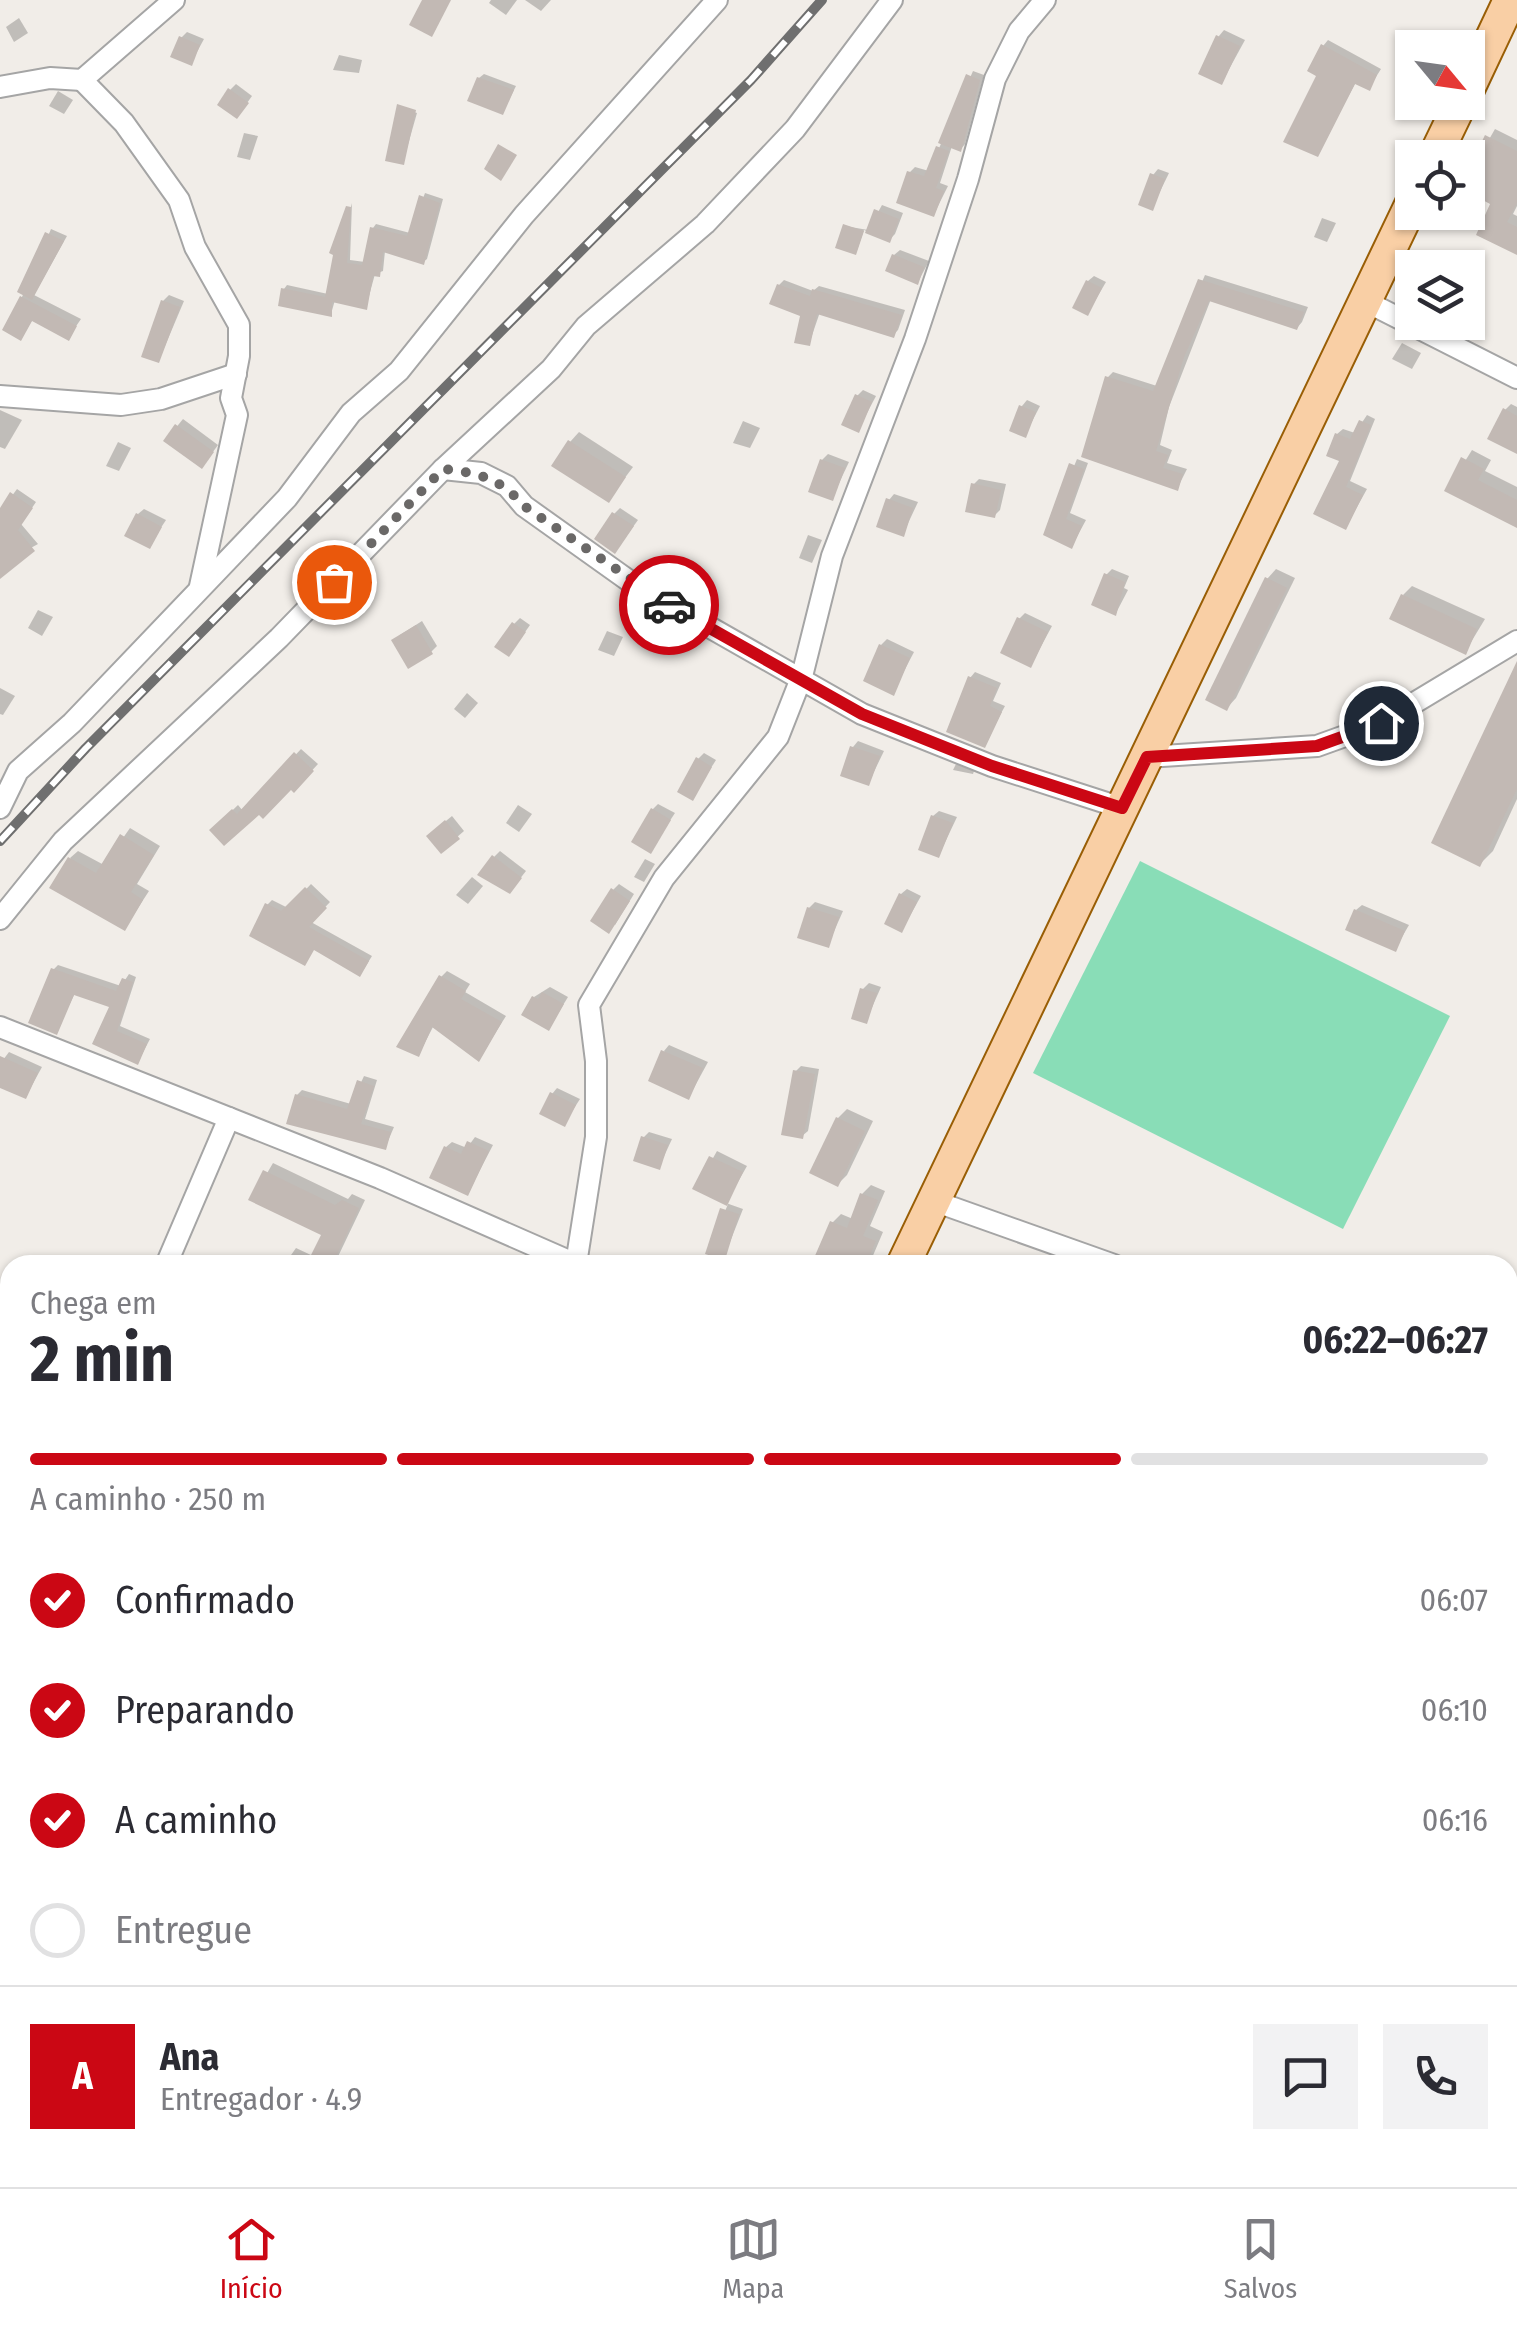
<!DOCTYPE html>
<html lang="pt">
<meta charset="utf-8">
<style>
:root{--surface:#fff;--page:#f2f2f3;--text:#2b2b33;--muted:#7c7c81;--line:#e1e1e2;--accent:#cb0714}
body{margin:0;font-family:"Fira Sans Condensed",sans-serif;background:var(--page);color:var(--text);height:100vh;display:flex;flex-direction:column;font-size:38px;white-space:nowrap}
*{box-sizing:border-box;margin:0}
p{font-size:32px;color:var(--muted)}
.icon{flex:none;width:55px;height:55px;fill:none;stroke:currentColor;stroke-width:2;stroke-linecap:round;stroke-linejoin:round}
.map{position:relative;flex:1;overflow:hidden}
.drawer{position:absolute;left:0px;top:1255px;width:1518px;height:932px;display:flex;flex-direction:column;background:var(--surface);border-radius:30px 30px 0 0;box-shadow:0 2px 8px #0004}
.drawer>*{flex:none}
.needle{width:65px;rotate:119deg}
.buttons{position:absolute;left:1395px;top:30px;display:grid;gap:20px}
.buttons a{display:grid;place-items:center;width:90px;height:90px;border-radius:0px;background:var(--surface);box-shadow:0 2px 8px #0004;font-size:50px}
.pin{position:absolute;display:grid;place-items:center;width:85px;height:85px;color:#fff;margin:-42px;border:5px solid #fff;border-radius:50%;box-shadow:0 2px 10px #0007}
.courier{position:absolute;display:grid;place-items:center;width:100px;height:100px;margin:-50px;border:8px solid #cb0714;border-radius:50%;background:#fff;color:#222;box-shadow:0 2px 12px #0007}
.summary em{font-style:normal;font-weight:700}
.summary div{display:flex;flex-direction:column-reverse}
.summary{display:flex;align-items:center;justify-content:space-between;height:170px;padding:0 30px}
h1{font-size:65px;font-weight:700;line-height:75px}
.bar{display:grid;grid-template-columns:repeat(4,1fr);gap:15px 10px;align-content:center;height:120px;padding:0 30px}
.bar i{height:12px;border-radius:8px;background:var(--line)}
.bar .selected{background:var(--accent)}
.bar p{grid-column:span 4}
.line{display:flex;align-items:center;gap:25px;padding:0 30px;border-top:2px solid var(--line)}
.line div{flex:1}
.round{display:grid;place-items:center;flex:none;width:105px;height:105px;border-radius:0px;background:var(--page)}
ol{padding:0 30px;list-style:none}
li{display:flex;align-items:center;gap:30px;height:110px}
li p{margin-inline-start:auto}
li .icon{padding:10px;border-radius:50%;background:var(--accent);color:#fff;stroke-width:4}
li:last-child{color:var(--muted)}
li i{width:55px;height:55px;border:5px solid var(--line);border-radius:50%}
.tab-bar{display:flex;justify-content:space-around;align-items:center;height:140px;border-top:2px solid var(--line);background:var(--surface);font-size:28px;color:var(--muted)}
.tab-bar a{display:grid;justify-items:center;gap:5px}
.tab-bar .selected{color:var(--accent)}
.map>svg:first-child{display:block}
</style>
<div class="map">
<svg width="1517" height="2187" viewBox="0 0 1517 2187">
<defs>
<pattern id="forest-firs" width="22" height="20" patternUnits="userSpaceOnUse" patternTransform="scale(2.5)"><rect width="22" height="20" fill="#b0cf9e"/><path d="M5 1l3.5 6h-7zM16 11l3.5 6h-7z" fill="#97b188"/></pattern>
<pattern id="park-tufts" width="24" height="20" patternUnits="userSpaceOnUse" patternTransform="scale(2.5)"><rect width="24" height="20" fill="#c8f8c8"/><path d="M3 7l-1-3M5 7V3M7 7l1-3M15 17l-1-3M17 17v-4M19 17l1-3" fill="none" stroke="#acd4ac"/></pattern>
</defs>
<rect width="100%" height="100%" fill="#f1ede8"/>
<path fill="url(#forest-firs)" d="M10,1693V1903L0,1898V1717Z"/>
<path fill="url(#park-tufts)" d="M0,1941L10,1946V2137L0,2158Z"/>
<path fill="#89ddb7" d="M1140,861L1450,1016L1343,1229L1033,1073Z"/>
<g fill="#0003">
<path d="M491,0H517L506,15L489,3Z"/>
<path d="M525,0H551L541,11Z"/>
<path d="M19,18L28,33L14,42L6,27Z"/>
<path d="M1224,30L1245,40L1222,82L1219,36Z"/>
<path d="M187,32L204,39L191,63L181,38Z"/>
<path d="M1328,40L1381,69L1369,88L1356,82L1317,154L1319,74L1323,46Z"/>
<path d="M339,55L362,60L359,73L333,70Z"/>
<path d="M973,71L984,75L965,144L961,149L952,146L940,183L948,186L934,214L910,172L915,167L929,171Z"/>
<path d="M484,74L516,86L503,112L479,78Z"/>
<path d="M236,84L252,96L242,110L230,90Z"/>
<path d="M58,91L73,100L64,114L49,106Z"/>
<path d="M399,107L417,113L403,162Z"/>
<path d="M1495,129L1517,140V206L1513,214L1517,216V252L1494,203L1468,189V176Z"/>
<path d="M244,133L258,136L250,160L237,157Z"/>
<path d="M1158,169L1169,173L1152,208L1153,175Z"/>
<path d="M425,193L443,199L427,259L423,262L385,251L383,271L375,274L366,307L335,300L331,314L284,289L287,285L328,294L352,203L350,260L365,262L373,228L376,224L410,233Z"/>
<path d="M882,205L903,213L895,234L889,240L864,230L857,250L845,226L868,230Z"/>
<path d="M1322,218L1336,223L1327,242L1314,237Z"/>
<path d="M51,229L67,236L34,295L81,319L68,338L33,319L21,338L22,297Z"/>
<path d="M900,250L929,261L918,282L894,255Z"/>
<path d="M1205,275L1308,307L1302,322L1297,328L1211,299L1169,407L1160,445L1172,450L1167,463L1187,469L1177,489L1084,456L1108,377L1113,372L1157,386Z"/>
<path d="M1094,276L1106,282L1088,313V281Z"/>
<path d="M784,280L813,291L819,286L905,310L898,330L893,335L820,312L809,344L803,314L779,285Z"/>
<path d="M169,295L184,301L159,360L163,301Z"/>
<path d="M1402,343L1421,353L1412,369L1392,359Z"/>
<path d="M863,390L876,396L858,430L857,396Z"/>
<path d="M1027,400L1040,406L1025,435L1022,406Z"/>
<path d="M1511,404L1517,407V451L1505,410Z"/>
<path d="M0,410L22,420L5,449L0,447Z"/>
<path d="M1367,415L1375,419L1350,481L1367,489L1346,527L1337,434L1343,429L1355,433Z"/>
<path d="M183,419L218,445L207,460L166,440Z"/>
<path d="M743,421L760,428L750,448L733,443Z"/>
<path d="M579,432L633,467L609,499L570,442Z"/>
<path d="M118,442L131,448L119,471L106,466Z"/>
<path d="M1472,450L1491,460L1485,471L1517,487V526L1447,490Z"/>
<path d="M828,454L849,462L832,498L822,460Z"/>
<path d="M1077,459L1088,463L1070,513L1086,520L1072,546L1046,534Z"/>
<path d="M979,479L1006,484L1000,510L994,516L973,485Z"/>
<path d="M17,489L36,502L21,524L38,544L0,565V512Z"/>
<path d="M894,494L918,502L903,534L889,500Z"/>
<path d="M620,508L638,520L620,545L614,514Z"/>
<path d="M144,509L166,520L149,546L138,514Z"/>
<path d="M808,535L822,540L812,563L799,558Z"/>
<path d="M1112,569L1129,576L1124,588L1128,590L1116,613L1106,575Z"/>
<path d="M1276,569L1295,578L1236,698L1227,708L1267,579Z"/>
<path d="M1412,586L1485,619L1465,652L1403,595Z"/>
<path d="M38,610L53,617L42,636L28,628Z"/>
<path d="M1025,613L1052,626L1031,665L1019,619Z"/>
<path d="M520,618L530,625L514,648V624Z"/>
<path d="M422,621L437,646L431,652L400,635Z"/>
<path d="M607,631L623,637L614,656L598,650Z"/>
<path d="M887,639L914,652L893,692L881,645Z"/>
<path d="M1517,670V799L1493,851L1480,864Z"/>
<path d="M975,672L1001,683L993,701L1005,706L984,745L970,678Z"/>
<path d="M0,688L15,696L3,715L0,714Z"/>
<path d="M467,693L478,703L465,718L454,709Z"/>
<path d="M858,741L884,751L868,784L853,747Z"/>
<path d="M301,749L318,764L294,790L291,787L259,811L212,830L238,805L243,811Z"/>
<path d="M704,753L716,760L692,798L698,759Z"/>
<path d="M956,764L974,771L973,774L953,770Z"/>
<path d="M658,804L675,813L650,851L653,809Z"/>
<path d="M518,805L532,814L519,832L506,823Z"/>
<path d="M939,811L957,817L939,855L933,816Z"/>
<path d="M452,816L464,831L441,851L435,830Z"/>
<path d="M130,828L160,846L137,884L149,891L125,928L70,858L78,851L104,865Z"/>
<path d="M500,851L526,871L515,885L494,857Z"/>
<path d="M645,859L655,864L644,882L634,877Z"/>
<path d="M472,877L483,886L468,904L456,895Z"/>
<path d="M311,884L330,902L311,922L372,956L364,969L315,948L267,905L272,900L288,908Z"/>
<path d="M619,884L634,894L615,925L613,890Z"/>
<path d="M907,889L921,896L902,930L901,894Z"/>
<path d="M815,902L843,911L828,945L809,908Z"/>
<path d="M1362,905L1409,925L1395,949L1356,910Z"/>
<path d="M58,965L121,986L129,974L136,977L120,1026L150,1039L138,1062L96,1043L112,1006L75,993L56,1032L53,970Z"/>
<path d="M447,971L470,984L465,992L506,1016L479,1059L434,1025L419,1054L441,977Z"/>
<path d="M869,983L881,987L866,1021L863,989Z"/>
<path d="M550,987L568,997L549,1028L534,997Z"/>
<path d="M669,1045L708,1062L689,1097L664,1051Z"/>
<path d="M9,1052L42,1067L26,1096L0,1085V1064Z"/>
<path d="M801,1066L819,1069L808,1131L802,1136L795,1072Z"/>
<path d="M364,1076L377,1080L365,1119L394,1127L385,1148L297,1095L302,1090L351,1104Z"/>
<path d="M557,1088L580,1099L564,1124L552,1094Z"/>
<path d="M847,1109L873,1121L847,1175L838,1184V1118Z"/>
<path d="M649,1132L672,1139L659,1167L643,1138Z"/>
<path d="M475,1137L493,1145L468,1193L446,1147L452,1142L467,1148Z"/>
<path d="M717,1151L747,1166L726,1203L743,1209L724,1257L708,1253L728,1204L696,1188Z"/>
<path d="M273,1163L348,1199L352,1194L365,1200L334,1265H284L296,1248L313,1256L324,1234L252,1199Z"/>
<path d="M871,1185L885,1191L870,1226L883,1232L869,1265H827L832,1223L841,1214L853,1219L862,1194Z"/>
<path d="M1517,1802V1822L1508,1818Z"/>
<path d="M1508,2038L1517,2039V2057L1508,2055Z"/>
<path d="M1508,2127L1517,2130V2159L1508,2157Z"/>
<path d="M42,2178H64L59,2187H38Z"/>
<path d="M134,2178H179L175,2187H138L131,2184Z"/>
<path d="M213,2178H240L261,2187H209Z"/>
<path d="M397,2178H434L429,2187H407L409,2184Z"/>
<path d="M497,2178H503L523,2187H489Z"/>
<path d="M642,2178H665L661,2187H638Z"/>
<path d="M953,2178H973L994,2187H949Z"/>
</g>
<g fill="#c2b9b4">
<path d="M422,0H451L432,37L409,25Z"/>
<path d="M1216,35L1240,46L1222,85L1198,74Z"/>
<path d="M179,36L200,45L192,66L170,57Z"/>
<path d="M1321,44L1377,75L1370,91L1355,84L1318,157L1283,142L1316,76L1307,71Z"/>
<path d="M966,74L980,80L961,152L938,143Z"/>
<path d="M477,77L514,90L503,115L467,101Z"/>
<path d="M228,88L249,103L237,119L217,105Z"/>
<path d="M397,104L416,110L404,165L385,161Z"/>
<path d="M1485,135L1517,151V203L1507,222L1517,227V255L1476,235L1490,204L1468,192V170Z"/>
<path d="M498,144L517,155L501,181L484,169Z"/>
<path d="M936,146L949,151L936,188L944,191L934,217L896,203L907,171L924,176Z"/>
<path d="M1150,173L1165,179L1153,211L1138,205Z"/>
<path d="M419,195L440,203L424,265L383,252L380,277L373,276L367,310L332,302V317L278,306L281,288L325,297L333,255L329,253L346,206L351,207L347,263L362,265L370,227L407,236Z"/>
<path d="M874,209L899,219L890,243L865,233Z"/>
<path d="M843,224L864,231L856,255L835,248Z"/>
<path d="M45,232L64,241L32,300L17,292Z"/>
<path d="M892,254L924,267L918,285L885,271Z"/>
<path d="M1198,279L1304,312L1297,330L1209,301L1184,357L1156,451L1168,455L1163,468L1183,474L1178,491L1081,457L1105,376L1153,391Z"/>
<path d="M1086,280L1102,288L1088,316L1072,308Z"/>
<path d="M777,284L810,296L812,289L902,315L894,338L817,314L810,346L794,343L800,316L769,304Z"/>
<path d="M20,296L77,326L69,341L32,321L21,341L2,330Z"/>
<path d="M161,300L180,307L159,363L141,357Z"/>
<path d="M855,394L872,402L859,433L841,425Z"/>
<path d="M1019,405L1036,412L1026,438L1009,431Z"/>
<path d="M1503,408L1517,416V454L1487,439Z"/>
<path d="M1359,420L1371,425L1346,487L1363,495L1346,530L1313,514L1339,461L1326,456L1335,433L1350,439Z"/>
<path d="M175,424L214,452L202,469L163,441Z"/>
<path d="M568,440L626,477L609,503L551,466Z"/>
<path d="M1461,457L1484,469L1478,480L1517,500V528L1444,491Z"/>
<path d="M820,459L845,468L833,501L808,492Z"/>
<path d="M1069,463L1084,469L1066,519L1082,526L1072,549L1043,535Z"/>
<path d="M971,483L1001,490L995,518L965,512Z"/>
<path d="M10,492L33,508L18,530L35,551L0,579V508Z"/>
<path d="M886,498L913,508L904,537L876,527Z"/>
<path d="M612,512L634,526L615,554L594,539Z"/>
<path d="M136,513L162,527L150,549L124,536Z"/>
<path d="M1104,573L1125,582L1116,616L1091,605Z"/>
<path d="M1265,577L1287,588L1227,711L1205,700Z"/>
<path d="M1401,594L1477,629L1466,655L1389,619Z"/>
<path d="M1017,617L1048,632L1031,668L1000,653Z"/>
<path d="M512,622L526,632L509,657L494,647Z"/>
<path d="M416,625L433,654L408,669L391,640Z"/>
<path d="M879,644L910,658L894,696L863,681Z"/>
<path d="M1517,661V789L1480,867L1431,843Z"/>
<path d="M968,676L997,688L990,706L1002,712L985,748L946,732Z"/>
<path d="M850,746L880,756L869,786L840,776Z"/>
<path d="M294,752L314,771L294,793L291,790L263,819L259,815L224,846L209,830L232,809L237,814Z"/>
<path d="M696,757L712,767L693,801L677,792Z"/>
<path d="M651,808L671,820L651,854L631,842Z"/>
<path d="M931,815L953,823L939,858L918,850Z"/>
<path d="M445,820L460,839L441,854L426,836Z"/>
<path d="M120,834L154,855L131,892L143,900L125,931L49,888L68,857L96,873Z"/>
<path d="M492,855L522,878L510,894L477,875Z"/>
<path d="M305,887L327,908L309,927L369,961L360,977L314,950L305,966L249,936L265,903L281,911Z"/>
<path d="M611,888L630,901L609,934L590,921Z"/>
<path d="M899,893L917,902L902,933L884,924Z"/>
<path d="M807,907L839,917L829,948L797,938Z"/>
<path d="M1354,909L1405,931L1396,952L1345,930Z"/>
<path d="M51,968L116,991L122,978L133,982L117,1031L147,1044L138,1065L92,1044L109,1007L74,995L57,1035L28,1023Z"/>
<path d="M439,975L466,991L461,999L502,1022L479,1062L432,1027L419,1057L396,1047Z"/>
<path d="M860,988L877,993L867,1024L851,1019Z"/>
<path d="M542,992L564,1004L549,1031L521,1015L532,996L538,999Z"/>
<path d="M661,1050L703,1068L689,1100L648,1081Z"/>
<path d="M0,1056L38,1073L26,1099L0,1088Z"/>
<path d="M793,1070L815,1074L803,1139L781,1135Z"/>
<path d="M357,1080L374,1086L361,1124L391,1132L386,1150L286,1124L295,1094L347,1109Z"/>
<path d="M550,1092L576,1105L565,1127L539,1114Z"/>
<path d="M836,1117L865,1131L838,1187L809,1173Z"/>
<path d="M641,1136L668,1145L660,1170L633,1161Z"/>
<path d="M467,1141L489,1151L468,1196L429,1178L444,1146L461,1154Z"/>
<path d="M709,1156L743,1172L727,1206L692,1189Z"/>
<path d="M263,1170L335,1205L342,1200L359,1208L332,1265H306L321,1235L248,1200Z"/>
<path d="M860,1193L878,1200L863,1236L876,1241L866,1265H811L830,1221L847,1228Z"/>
<path d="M720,1208L739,1214L725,1260L705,1254Z"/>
</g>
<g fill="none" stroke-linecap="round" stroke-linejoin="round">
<g stroke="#a5a5a5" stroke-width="24">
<g id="street">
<path d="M174,0L82,80L124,123L179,200L195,247L239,325V356L231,398L237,415L200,586"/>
<path d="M0,87L50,78L82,80"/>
<path d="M1365,301L1517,378"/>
<path d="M0,396L121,405L161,399L236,374"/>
<path d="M443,469L481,473L507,486L524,506L632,583L862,714L992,766L1122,808"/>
<path d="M1147,757L1317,746L1381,723L1517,641"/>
<path d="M0,808L18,771L72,723L287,498L351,413L399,371L524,215L717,0"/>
<path d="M0,919L63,841L279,638L443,469L551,369L586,326L705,224L795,129L892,0"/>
<path d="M0,1027L380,1178L578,1265"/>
<path d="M934,1201L1114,1265"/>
<path d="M576,1264L596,1137V1061L589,1005L664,878L778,737L802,676L832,556L915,339L968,179L995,79L1019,31L1045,0"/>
<path d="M166,1265L229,1118"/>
<path d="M1508,1386L1517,1389"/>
<path d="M0,1669L10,1645"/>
<path d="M1508,1779L1517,1764"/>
<path d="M0,1920L10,1925"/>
<path d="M1508,1963L1517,1962"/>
<path d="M530,2178L554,2187"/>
<path d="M1199,2178L1202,2187"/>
<path d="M1408,2178L1438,2187"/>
<path d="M6,2187L10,2177"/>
<path d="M1281,2187L1284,2178"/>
</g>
</g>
<g stroke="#995e05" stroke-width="36">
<g id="primary">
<path d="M1468,89L1510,0"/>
<path d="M1434,158L1461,102"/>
<path d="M903,1265L1412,203"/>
<path d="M458,2187L463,2178"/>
</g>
</g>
<use href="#street" stroke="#fff" stroke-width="20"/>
<use href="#primary" stroke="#f9cfa5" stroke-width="32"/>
<g stroke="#6f6f6f" stroke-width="10">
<path id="rail" d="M0,841L86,748L751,80L822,0"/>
</g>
<use href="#rail" stroke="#fff" stroke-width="6" stroke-dasharray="19" stroke-linecap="butt"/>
</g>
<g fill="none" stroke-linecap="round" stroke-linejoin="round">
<path stroke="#6a6867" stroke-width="10" stroke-dasharray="0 18" d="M334,582L443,469C479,473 500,478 524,506L669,605"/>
<path stroke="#cb0714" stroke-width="12" d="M669,605L862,714L992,766L1122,808L1147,757L1317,746L1381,723"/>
</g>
</svg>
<div class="buttons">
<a><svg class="needle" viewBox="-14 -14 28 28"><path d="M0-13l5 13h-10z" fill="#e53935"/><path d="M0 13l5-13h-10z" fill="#7c7c81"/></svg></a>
<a><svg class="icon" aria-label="locate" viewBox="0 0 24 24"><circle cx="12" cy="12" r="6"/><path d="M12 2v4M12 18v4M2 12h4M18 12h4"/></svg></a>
<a><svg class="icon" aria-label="layers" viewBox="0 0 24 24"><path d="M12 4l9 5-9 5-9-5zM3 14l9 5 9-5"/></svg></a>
</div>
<div class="pin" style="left:334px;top:582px;background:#ea580c"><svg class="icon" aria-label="bag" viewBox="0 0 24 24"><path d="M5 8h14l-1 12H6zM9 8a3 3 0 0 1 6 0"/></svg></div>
<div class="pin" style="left:1381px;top:723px;background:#1f2937"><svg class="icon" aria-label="home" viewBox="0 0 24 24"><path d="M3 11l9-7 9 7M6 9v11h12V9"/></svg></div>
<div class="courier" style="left:669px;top:605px"><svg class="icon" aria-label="car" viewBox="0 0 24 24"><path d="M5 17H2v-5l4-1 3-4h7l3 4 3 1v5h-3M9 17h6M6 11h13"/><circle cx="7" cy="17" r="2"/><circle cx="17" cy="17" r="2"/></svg></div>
<section class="drawer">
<div class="summary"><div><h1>2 min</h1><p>Chega em</p></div><em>06:22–06:27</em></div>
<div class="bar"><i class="selected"></i><i class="selected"></i><i class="selected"></i><i></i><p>A caminho · 250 m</p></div>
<ol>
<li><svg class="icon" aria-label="check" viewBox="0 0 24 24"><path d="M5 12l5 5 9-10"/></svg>Confirmado<p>06:07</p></li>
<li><svg class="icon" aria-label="check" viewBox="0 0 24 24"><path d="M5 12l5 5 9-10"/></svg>Preparando<p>06:10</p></li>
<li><svg class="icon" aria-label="check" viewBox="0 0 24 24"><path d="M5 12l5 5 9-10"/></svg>A caminho<p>06:16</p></li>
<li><i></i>Entregue</li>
</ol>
<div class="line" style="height:180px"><b class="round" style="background:var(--accent);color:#fff">A</b><div><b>Ana</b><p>Entregador · 4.9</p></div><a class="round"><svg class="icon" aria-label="chat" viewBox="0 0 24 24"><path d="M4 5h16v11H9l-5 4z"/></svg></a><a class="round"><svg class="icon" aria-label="phone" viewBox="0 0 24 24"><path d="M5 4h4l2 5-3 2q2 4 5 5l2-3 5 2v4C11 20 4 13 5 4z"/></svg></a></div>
</section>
</div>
<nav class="tab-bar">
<a class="selected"><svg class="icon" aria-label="home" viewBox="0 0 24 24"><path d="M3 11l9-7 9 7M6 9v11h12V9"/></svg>Início</a>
<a><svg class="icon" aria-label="map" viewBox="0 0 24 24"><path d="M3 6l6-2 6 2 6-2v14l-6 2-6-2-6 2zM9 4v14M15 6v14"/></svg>Mapa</a>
<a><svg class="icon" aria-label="saved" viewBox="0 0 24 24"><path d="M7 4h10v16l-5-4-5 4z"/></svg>Salvos</a>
</nav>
